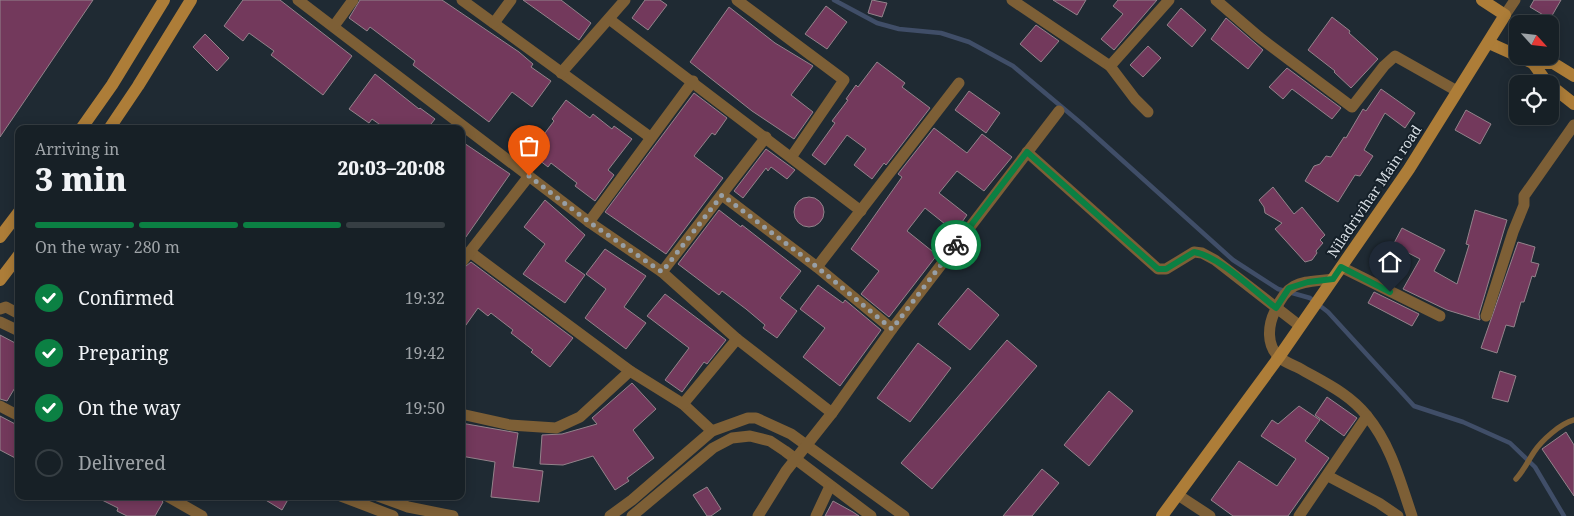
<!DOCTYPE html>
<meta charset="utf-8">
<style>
:root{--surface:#172026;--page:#242d32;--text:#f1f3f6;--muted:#9ea3a7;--line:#363e43;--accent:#0b8043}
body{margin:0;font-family:"Noto Serif",serif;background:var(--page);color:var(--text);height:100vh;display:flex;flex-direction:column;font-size:19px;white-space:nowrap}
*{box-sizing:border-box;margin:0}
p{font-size:16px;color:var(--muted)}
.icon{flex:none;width:28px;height:28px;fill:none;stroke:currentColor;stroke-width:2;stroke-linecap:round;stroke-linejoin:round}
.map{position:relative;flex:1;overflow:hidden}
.details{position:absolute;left:15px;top:125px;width:450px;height:375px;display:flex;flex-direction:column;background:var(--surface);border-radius:10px;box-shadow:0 2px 12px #0003,0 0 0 1px var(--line)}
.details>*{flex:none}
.needle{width:32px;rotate:117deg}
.buttons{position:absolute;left:1509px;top:15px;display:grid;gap:10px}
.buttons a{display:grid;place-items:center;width:50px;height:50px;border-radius:10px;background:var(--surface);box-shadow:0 2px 12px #0003,0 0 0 1px var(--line);font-size:25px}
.pin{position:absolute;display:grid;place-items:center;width:42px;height:42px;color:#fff;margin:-51px -21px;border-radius:50% 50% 50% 0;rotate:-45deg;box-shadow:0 0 5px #0007}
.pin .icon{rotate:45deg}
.courier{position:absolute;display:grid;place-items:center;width:50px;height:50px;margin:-25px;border:4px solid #0b8043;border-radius:50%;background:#fff;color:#222;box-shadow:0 1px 6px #0007}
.overview em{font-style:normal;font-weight:800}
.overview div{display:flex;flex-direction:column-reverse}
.overview{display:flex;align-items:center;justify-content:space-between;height:85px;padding:0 20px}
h1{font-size:32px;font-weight:800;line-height:38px}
.bar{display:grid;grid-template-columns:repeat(4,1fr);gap:8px 5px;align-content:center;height:60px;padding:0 20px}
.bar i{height:6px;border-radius:4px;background:var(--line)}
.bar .on{background:var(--accent)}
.bar p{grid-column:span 4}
ol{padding:0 20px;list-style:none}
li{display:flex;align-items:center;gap:15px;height:55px}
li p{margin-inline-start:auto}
li .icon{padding:5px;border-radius:50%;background:var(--accent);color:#fff;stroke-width:4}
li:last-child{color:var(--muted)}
li i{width:28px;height:28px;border:2px solid var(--line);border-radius:50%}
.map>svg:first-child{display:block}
</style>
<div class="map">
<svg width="1574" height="516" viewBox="0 0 1574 516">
<rect width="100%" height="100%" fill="#1f2a33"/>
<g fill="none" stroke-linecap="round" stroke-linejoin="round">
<path stroke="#404e68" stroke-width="4.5" d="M834,0L877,23L899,29L941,33L969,42L1013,66L1082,124L1233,260L1278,289L1310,298L1328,312L1414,406L1463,422L1510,443L1535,467L1564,516"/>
</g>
<g fill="#73395c" stroke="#93838b">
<path d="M0,0H93L0,137Z"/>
<path d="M243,0H280L352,56L323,95L271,55L274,51L249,33L243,41L224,26Z"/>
<path d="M360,0H442L519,52L533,64L531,67L551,81L532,107L512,92L489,122L413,65L415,61L370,27L367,31L349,18Z"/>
<path d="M523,0H561L591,23L579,40Z"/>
<path d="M645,0H660L667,5L648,30L632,18Z"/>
<path d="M872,0L887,3L882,17L868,13Z"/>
<path d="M1053,0H1086L1077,15Z"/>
<path d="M1118,0H1157L1114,50L1101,39L1123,14L1113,6Z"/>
<path d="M1534,0H1561L1550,19L1530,7Z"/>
<path d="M826,6L847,22L827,49L805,34Z"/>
<path d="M729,7L775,43L813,66L791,95L813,112L794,139L752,111L690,62Z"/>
<path d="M1181,8L1206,30L1192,47L1167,25Z"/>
<path d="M1332,17L1350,31L1349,33L1378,59L1351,88L1334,72L1335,71L1308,50Z"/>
<path d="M1226,18L1263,50L1248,69L1211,39Z"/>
<path d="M1036,25L1059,41L1041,62L1020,44Z"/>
<path d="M205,34L229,58L217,71L193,47Z"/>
<path d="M1148,46L1161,58L1143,77L1130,65Z"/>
<path d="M877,62L905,83L902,87L930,108L886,165L884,163L872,179L854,165L866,149L847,135L825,165L812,155L835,123L832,121L848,100L846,99L856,85L858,87Z"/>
<path d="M1287,68L1341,108L1332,119L1292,89L1283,99L1269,87Z"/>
<path d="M375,74L419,109L420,108L435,119L427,129H386L372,119L369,123L349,109Z"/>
<path d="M1381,89L1415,113L1405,128L1385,113L1364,150L1373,156L1360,176L1355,175L1338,202L1305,181L1314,166L1320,164L1326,156L1331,157L1344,137L1346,138L1363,109L1366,111Z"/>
<path d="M969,91L1000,113L986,133L955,110Z"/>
<path d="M694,93L727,118L715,135L712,133L694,156L723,178L666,254L605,212Z"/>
<path d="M566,100L590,118L593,114L612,129L614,126L632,139L608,170L614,175L595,201L575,186L577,183L551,163L548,167L530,153L554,121L552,119Z"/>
<path d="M1466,110L1491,124L1480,144L1455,130Z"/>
<path d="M934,128L967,153L982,134L1012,157L984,191L957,171L939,193L967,215L955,232L925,208L907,231L937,255L889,317L861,294L879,271L851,249L902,177L898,174Z"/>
<path d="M461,141L510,174L461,244Z"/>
<path d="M766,149L795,170L787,179L771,167L768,171L766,168L743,198L734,191Z"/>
<path d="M1273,187L1294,214L1302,207L1325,235L1320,240L1323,243L1316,251L1317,253L1312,260L1305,262L1275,229L1282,223L1265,213L1264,207L1259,200Z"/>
<circle cx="809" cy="212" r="15"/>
<path d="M545,200L585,235L565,261L585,275L565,303L523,274L545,244L524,227Z"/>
<path d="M719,210L741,227L742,225L801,271L780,298L797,311L777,338L763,328L765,325L746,309L722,291L719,295L678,264Z"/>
<path d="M1475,210L1507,220L1479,314L1480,320L1447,310L1403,289L1420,259L1393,245L1402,228L1445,250L1434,271L1457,284L1469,245L1466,244Z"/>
<path d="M1518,242L1535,247L1531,262L1539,264L1535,277L1532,276L1524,302H1521L1514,327L1506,325L1497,353L1481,348Z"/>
<path d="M605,249L646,276L624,307L646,323L626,349L585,318L606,289L586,274Z"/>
<path d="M471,262L573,338L550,367L531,352L533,350L511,333L513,330L491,313L488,316L478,308L461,332V270Z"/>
<path d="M818,285L843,303L845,300L881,330L840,386L803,357L825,328L800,309Z"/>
<path d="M968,288L999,315L970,350L938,324Z"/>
<path d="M1374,292L1419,314L1412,326L1368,303Z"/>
<path d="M665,294L726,340L707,364L704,362L682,392L665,380L689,348L647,316Z"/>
<path d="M0,335L19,345V381L7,401L0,399Z"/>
<path d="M1007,340L1037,366L932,489L901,463Z"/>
<path d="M918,343L951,368L910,422L877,398Z"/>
<path d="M1500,371L1516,376L1508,402L1492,398Z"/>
<path d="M632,383L656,409L633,430L654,458L627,478L629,481L615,490L593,456L563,465L540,464L542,435L562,434L597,424L592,418Z"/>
<path d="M1109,391L1133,411L1089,466L1064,445Z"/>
<path d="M1327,397L1357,418L1344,436L1315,415Z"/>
<path d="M1299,406L1320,420L1305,441L1329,458L1288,516H1233L1211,500L1239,461L1277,486L1296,459L1261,436L1272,420L1278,424Z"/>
<path d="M0,416L19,426V460L0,450Z"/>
<path d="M461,423L518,433L513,467L543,471L539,502L491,497L495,462L461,456Z"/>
<path d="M1566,432L1574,445V496L1542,449Z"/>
<path d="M1042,469L1059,483L1032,516H1003Z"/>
<path d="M707,487L721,509L711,516H707L693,495Z"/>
<path d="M94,496H158L163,502L155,516H127L117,511L118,508Z"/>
<path d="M259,496H290L282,510Z"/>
<path d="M833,501L853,512L859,516H825Z"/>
</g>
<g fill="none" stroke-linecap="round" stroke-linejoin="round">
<path stroke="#7d5f36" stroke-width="5.5" d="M1516,479C1524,470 1528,461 1534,452C1542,440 1560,424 1574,420"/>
<g stroke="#7d5f36" stroke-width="11">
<path d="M298,0L589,222L662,272L737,339L832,413"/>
<path d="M462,0L650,137"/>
<path d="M737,0L844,80L792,156"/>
<path d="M1012,0L1110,66L1135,99L1148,112"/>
<path d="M1216,0L1259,37L1352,107L1384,66L1395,56L1457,91"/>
<path d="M1505,15L1515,0"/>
<path d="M609,19L861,211"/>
<path d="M494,23L511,0"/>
<path d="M334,26L353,0"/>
<path d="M1110,66L1169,0"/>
<path d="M561,73L625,0"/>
<path d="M1027,152L1158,269H1166L1194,252L1202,253L1215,260L1300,326"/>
<path d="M722,195L817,267L892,329"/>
<path d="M589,222L693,81"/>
<path d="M470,252L630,371L683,404L712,431"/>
<path d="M461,263L529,176"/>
<path d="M817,267L959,83"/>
<path d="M1341,267L1440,316"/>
<path d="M662,272L766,137"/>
<path d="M1333,279C1302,283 1289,279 1275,311C1268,325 1266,345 1279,357C1284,362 1293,365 1299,368C1323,382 1349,393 1367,416C1391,445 1400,481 1412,516"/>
<path d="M0,309L6,307L19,314"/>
<path d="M1486,316L1513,232L1524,205V196L1574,125"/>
<path d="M0,322L19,331"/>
<path d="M683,404L737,339"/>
<path d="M0,406L19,416"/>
<path d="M461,414L510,425L556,428L580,417L630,371"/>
<path d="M1328,476L1379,503L1398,516"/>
<path d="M1178,495L1210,516"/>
<path d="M167,496L202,516"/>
<path d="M341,496L393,516"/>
<path d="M378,496L408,507L453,516"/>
<path d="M610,516L632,500L712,431L748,418H756L791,434L904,516"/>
<path d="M632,516L713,448L732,438L750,436L770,441L785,451L871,516"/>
<path d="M758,516L786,471L832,413L892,329L1059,111"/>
<path d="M816,516L830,486"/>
<path d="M1299,516L1367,416"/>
</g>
<g stroke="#ad7d38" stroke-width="12">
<path d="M1489,43L1518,56"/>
<path d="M1518,56L1533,63H1553L1574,76"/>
<path d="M1533,63L1548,84"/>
<path d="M1550,85L1574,104"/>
<path d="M81,129L112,85L164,0"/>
<path d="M109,129L138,86L191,0"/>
<path d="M0,237L19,212"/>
<path d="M0,280L19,255"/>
<path d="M1162,516L1279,357L1409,169L1505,15L1482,0"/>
</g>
</g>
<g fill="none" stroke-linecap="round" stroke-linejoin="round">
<path stroke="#979fa6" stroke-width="5" stroke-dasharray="0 9" d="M529,176L589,222L662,272L722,195L817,267L892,329L956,245"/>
<path stroke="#0b8043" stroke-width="6" d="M956,245L1027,152L1158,269H1166L1194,252C1221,257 1254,291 1276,308L1289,288L1308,282L1333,279L1341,267L1390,292"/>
</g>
<g text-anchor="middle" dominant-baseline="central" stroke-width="4" stroke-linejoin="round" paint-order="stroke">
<g font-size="14" fill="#d7dee4" stroke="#152029">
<text transform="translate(1374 191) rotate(-56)">Niladrivihar Main road</text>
</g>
</g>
</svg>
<div class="buttons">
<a><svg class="needle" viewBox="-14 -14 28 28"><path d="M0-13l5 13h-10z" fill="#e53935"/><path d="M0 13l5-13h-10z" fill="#9ea3a7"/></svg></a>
<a><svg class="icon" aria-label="locate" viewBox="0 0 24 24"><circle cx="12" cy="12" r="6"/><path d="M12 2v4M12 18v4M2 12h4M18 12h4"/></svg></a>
</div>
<div class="pin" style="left:529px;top:176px;background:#ea580c"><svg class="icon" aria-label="bag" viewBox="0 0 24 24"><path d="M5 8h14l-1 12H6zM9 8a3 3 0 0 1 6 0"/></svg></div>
<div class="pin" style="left:1390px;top:292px;background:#1f2937"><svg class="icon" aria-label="home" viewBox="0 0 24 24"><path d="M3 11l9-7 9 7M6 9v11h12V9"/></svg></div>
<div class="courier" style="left:956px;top:245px"><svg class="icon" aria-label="bike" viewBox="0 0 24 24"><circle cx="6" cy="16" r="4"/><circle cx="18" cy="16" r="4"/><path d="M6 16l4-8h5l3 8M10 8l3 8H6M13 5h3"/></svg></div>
<section class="details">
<div class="overview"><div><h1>3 min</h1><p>Arriving in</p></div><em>20:03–20:08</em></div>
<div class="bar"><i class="on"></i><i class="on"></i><i class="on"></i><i></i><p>On the way · 280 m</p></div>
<ol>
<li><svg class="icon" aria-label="check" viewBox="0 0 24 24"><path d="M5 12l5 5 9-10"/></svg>Confirmed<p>19:32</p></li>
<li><svg class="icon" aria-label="check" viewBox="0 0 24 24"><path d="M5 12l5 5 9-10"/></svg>Preparing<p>19:42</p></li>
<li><svg class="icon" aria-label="check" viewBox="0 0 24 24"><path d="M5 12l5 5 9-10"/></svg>On the way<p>19:50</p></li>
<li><i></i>Delivered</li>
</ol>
</section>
</div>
